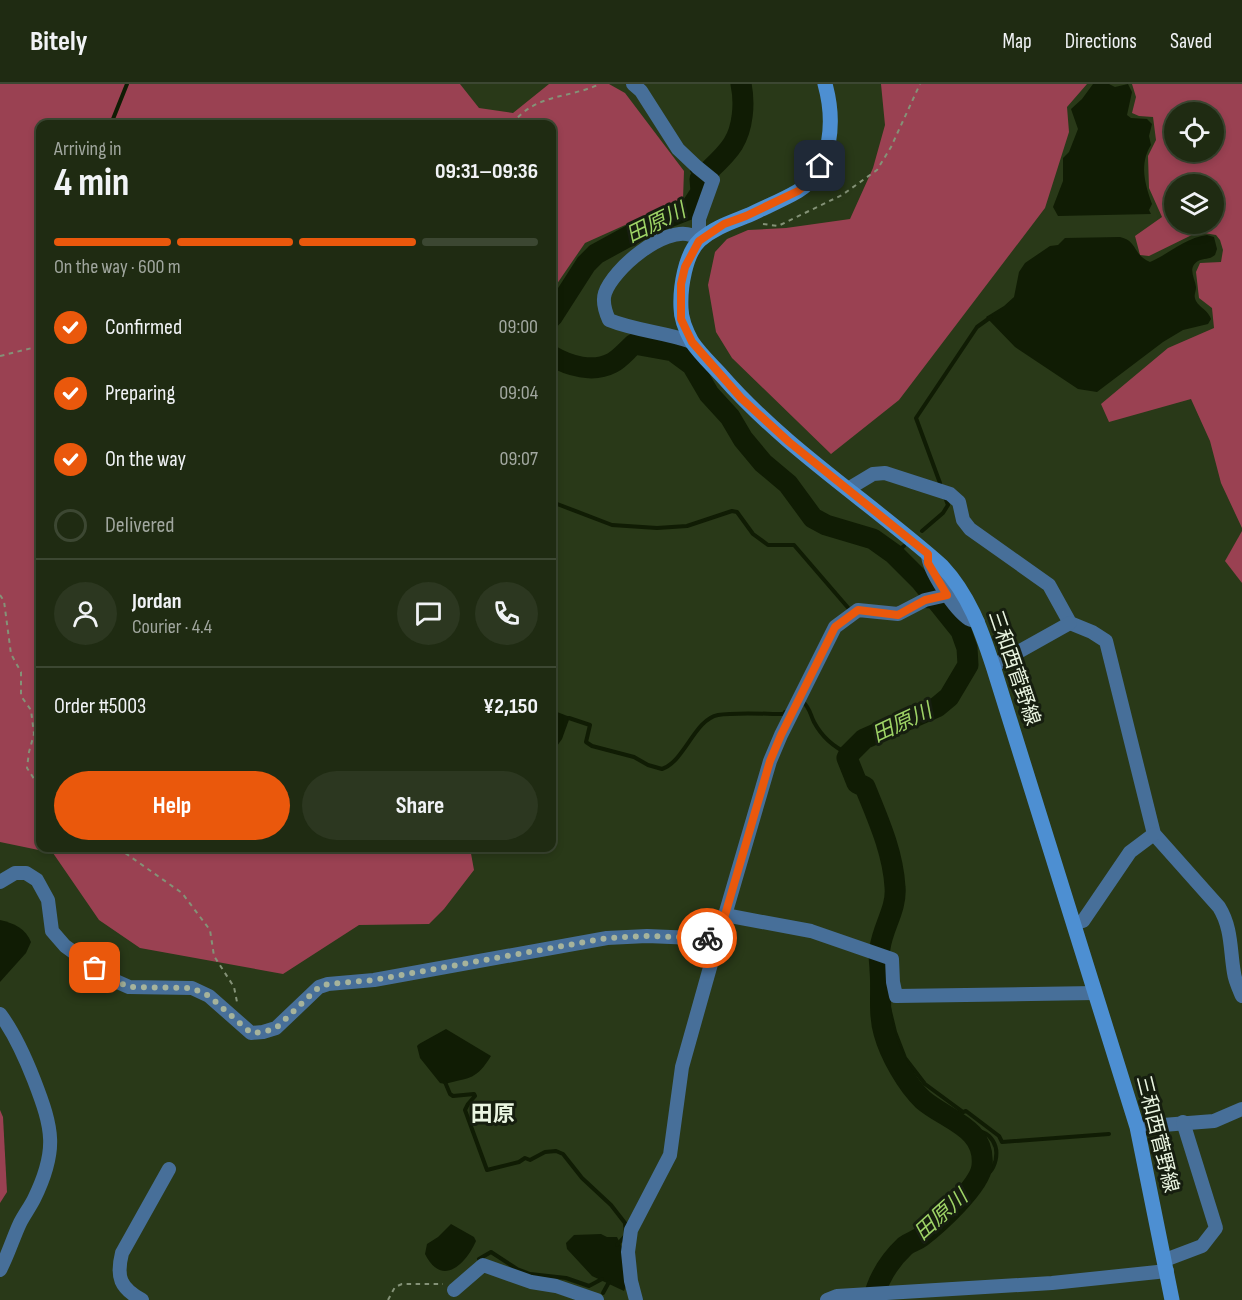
<!DOCTYPE html>
<meta charset="utf-8">
<style>
:root{--surface:#1f2b12;--page:#2c3720;--text:#f1f3f6;--muted:#a1a79f;--line:#3c4732;--accent:#ea580c}
body{margin:0;font-family:"Sofia Sans Condensed","Noto Sans JP",sans-serif;background:var(--page);color:var(--text);height:100vh;display:flex;flex-direction:column;font-size:22px;white-space:nowrap}
*{box-sizing:border-box;margin:0}
p{font-size:20px;color:var(--muted)}
.icon{flex:none;width:33px;height:33px;fill:none;stroke:currentColor;stroke-width:2;stroke-linecap:round;stroke-linejoin:round}
.map{position:relative;flex:1;overflow:hidden}
.panel{position:absolute;left:36px;top:36px;width:520px;height:732px;display:flex;flex-direction:column;background:var(--surface);border-radius:12px;box-shadow:0 3px 9px #0003,0 0 0 2px var(--line)}
.panel>*{flex:none}
.buttons{position:absolute;left:1164px;top:18px;display:grid;gap:12px}
.buttons a{display:grid;place-items:center;width:60px;height:60px;border-radius:50%;background:var(--surface);box-shadow:0 3px 9px #0003,0 0 0 2px var(--line);font-size:30px}
.pin{position:absolute;display:grid;place-items:center;width:51px;height:51px;color:#fff;margin:-26px;border-radius:12px;box-shadow:0 3px 9px #0006}
.courier{position:absolute;display:grid;place-items:center;width:60px;height:60px;margin:-30px;border:4px solid #ea580c;border-radius:50%;background:#fff;color:#222;box-shadow:0 2px 8px #0007}
.summary em{font-style:normal;font-weight:700}
.summary div{display:flex;flex-direction:column-reverse}
.summary{display:flex;align-items:center;justify-content:space-between;height:102px;padding:0 18px}
h1{font-size:39px;font-weight:700;line-height:45px}
.bar{display:grid;grid-template-columns:repeat(4,1fr);gap:9px 6px;align-content:center;height:72px;padding:0 18px}
.bar i{height:8px;border-radius:4px;background:var(--line)}
.bar .active{background:var(--accent)}
.bar p{grid-column:span 4}
.line{display:flex;align-items:center;gap:15px;padding:0 18px;border-top:2px solid var(--line)}
.line div{flex:1}
.round{display:grid;place-items:center;flex:none;width:63px;height:63px;border-radius:32px;background:var(--page)}
ol{padding:0 18px;list-style:none}
li{display:flex;align-items:center;gap:18px;height:66px}
li p{margin-inline-start:auto}
li .icon{padding:6px;border-radius:50%;background:var(--accent);color:#fff;stroke-width:4}
li:last-child{color:var(--muted)}
li i{width:33px;height:33px;border:3px solid var(--line);border-radius:50%}
.cta{display:flex;gap:12px;margin-top:auto;padding:12px 18px}
.cta a{flex:1;height:69px;border-radius:36px;background:var(--accent);color:#fff;font-size:24px;font-weight:700;line-height:69px;text-align:center}
.cta a+a{background:var(--page);color:var(--text)}
header{display:flex;align-items:center;gap:36px;box-sizing:border-box;height:84px;padding:0 30px;background:var(--surface);border-bottom:2px solid var(--line)}
header strong{font-size:28px}
nav{display:flex;gap:33px;margin-inline-start:auto;font-size:21px}
.map>svg:first-child{display:block}
</style>
<header>
<strong>Bitely</strong>
<nav><a>Map</a><a>Directions</a><a>Saved</a></nav>
</header>
<div class="map">
<svg width="1242" height="1216" viewBox="0 0 1242 1216">
<rect width="100%" height="100%" fill="#293918"/>
<g fill="#9a4152" fill-rule="evenodd">
<path d="M0,0H460L479,24L513,29L549,0H609L625,9L684,87L683,115L585,159L552,207V40H40V764H470L474,786L444,825L429,840L359,841L283,890L140,864L99,836L53,769L0,758Z"/>
<path d="M881,0H1087L1067,23L1069,48L1045,124L899,316L831,370L732,274L716,248L708,201L715,168L727,155L748,146L786,144L850,135L873,84L885,41Z"/>
<path d="M1132,0H1242V444L1221,399L1210,357L1191,315L1109,338L1101,320L1168,264L1214,244L1212,224L1199,214L1196,188L1200,179L1221,178L1223,166L1220,156L1216,151L1198,148L1149,172L1140,171L1135,152L1162,133L1149,104L1148,72L1156,56L1153,33L1139,32L1132,29L1136,13ZM1174,28H1214V68H1174ZM1174,100H1214V140H1174Z"/>
<path d="M1242,447V499L1225,477Z"/>
<path d="M0,1026L3,1033L7,1108L0,1119Z"/>
</g>
<g fill="#101c04">
<path d="M1093,0H1109L1115,3L1128,0L1132,8L1127,31L1131,34L1147,35L1152,40L1149,52L1151,61C1139,80 1145,100 1152,120L1149,126L1151,130L1058,132L1053,123L1063,97V74L1069,68L1078,45L1071,25L1082,15Z"/>
<path d="M1207,151L1214,153L1217,165L1215,171C1209,176 1204,174 1198,177C1187,184 1195,194 1196,203C1196,209 1193,211 1196,217C1200,224 1208,226 1211,235L1208,240L1183,246L1163,258L1097,308L1078,305L1015,263L986,233L1004,222L1014,213L1019,188L1025,179L1050,162L1058,161L1065,154L1120,153C1138,157 1132,170 1150,178C1169,170 1185,154 1207,151Z"/>
<path d="M552,626L570,633L562,655L552,669Z"/>
<path d="M0,836C14,839 26,845 31,858L26,869L0,898Z"/>
<path d="M446,945L491,972C476,996 471,993 445,1000L440,999L420,974L417,962L419,960Z"/>
<path d="M451,1140L474,1153L476,1157C466,1180 442,1204 425,1170L427,1160L438,1153Z"/>
<path d="M601,1150L607,1153H617L622,1163L626,1202L624,1207L592,1192L567,1165L566,1159L574,1151Z"/>
</g>
<g fill="none" stroke-linecap="round" stroke-linejoin="round">
<g stroke="#101c04" stroke-width="4">
<path d="M111,40L127,0"/>
<path d="M692,87L700,95"/>
<path d="M940,399L916,334L977,243L991,233"/>
<path d="M552,418L612,441L657,444L687,442L732,427L737,428L753,450L768,461H794L850,526"/>
<path d="M922,447L943,429L948,421L945,413"/>
<path d="M894,470L904,462"/>
<path d="M924,522L941,523"/>
<path d="M803,618C810,624 810,630 814,638C822,653 833,663 849,670"/>
<path d="M569,634L590,641L586,658L592,662L634,673L648,681L662,685C684,678 695,635 718,631C735,628 766,630 784,630L785,628"/>
<path d="M886,869L892,841L893,825"/>
<path d="M884,876L880,886L895,948L905,974L925,1000L963,1028L966,1027L999,1052L1002,1058L1109,1050"/>
<path d="M445,998L450,1010L453,1012L474,1010L475,1012L468,1020L465,1026L487,1086L519,1078L525,1074L530,1076L545,1068L556,1067L563,1070L582,1094L611,1121L625,1139L626,1151L617,1161"/>
<path d="M963,1042C971,1044 982,1046 989,1052C1002,1065 997,1089 979,1095"/>
<path d="M479,1175L491,1168L517,1185L530,1190L566,1194L589,1202L602,1195"/>
<path d="M603,1209L609,1198"/>
</g>
<g stroke="#101c04" stroke-width="21">
<path d="M552,233L586,180L596,170L651,140L690,125L701,108L700,95C711,84 725,73 733,60C743,44 745,19 741,0"/>
<path d="M552,272C569,282 593,289 612,279C620,275 627,266 634,260L673,267L692,281L709,310L730,333L743,355L763,379L788,400L813,434L826,441L873,455L894,470L920,496L961,547L967,564L968,581L949,613L937,623L864,655L849,670L847,674L857,699L865,703C878,735 893,768 895,803C897,825 883,842 880,864C878,872 880,879 880,886C882,907 878,929 884,949C890,971 907,1001 923,1016C946,1036 986,1043 982,1082C980,1102 937,1141 921,1153C916,1157 910,1158 905,1162C889,1177 878,1195 873,1216"/>
</g>
<g stroke="#849277" stroke-width="2" stroke-dasharray="4.5 4.5" stroke-linecap="butt">
<path d="M512,40C536,9 568,15 600,0"/>
<path d="M763,140L778,142L842,111L877,86L891,63L920,0"/>
<path d="M0,272L40,262"/>
<path d="M0,511L4,517L11,570L21,588V612L31,626L34,650L29,668L27,684L40,704"/>
<path d="M118,764L182,809L210,846L214,872L234,903L237,918"/>
<path d="M388,1216L395,1203L402,1200H443"/>
</g>
<g stroke="#476f99" stroke-width="14">
<path d="M633,0L641,7L678,65L697,83L713,96L699,135V157"/>
<path d="M692,258C665,248 636,247 609,236C605,227 602,218 605,209C613,185 664,142 691,151C694,152 696,155 699,157"/>
<path d="M848,405L873,390L885,389L950,410L959,418L963,436L970,445L1049,501L1070,539L1092,548L1106,557L1154,750L1219,823C1232,844 1230,866 1234,889C1235,897 1239,905 1242,912"/>
<path d="M928,470C928,486 955,526 969,535C971,536 976,537 978,538"/>
<path d="M993,582L1070,539"/>
<path d="M0,798L15,789H26L37,796L48,816L52,847L65,862L111,895L129,903L192,904L209,912L251,949L263,948L276,944L319,903L328,900L374,896L607,854L647,852L718,855L770,677L781,651L835,543L858,526L898,530L925,516L947,511"/>
<path d="M725,831L811,847L892,875L893,898L896,912L1095,909"/>
<path d="M1074,839L1083,837L1130,768L1154,750"/>
<path d="M0,930C15,950 25,973 34,996C53,1045 58,1066 34,1115C30,1123 24,1131 20,1139C13,1154 8,1171 0,1186"/>
<path d="M1137,1043L1214,1037L1242,1025"/>
<path d="M1165,1176L1202,1162L1216,1144L1183,1038"/>
<path d="M454,1206L483,1181L531,1198L556,1202L597,1216"/>
<path d="M142,1216C120,1204 116,1193 122,1169L169,1085"/>
<path d="M636,1216L631,1197L628,1168L631,1146L670,1071L682,983L718,855"/>
<path d="M827,1216L837,1212L1052,1199L1167,1187"/>
</g>
<path stroke="#4d8fd2" stroke-width="15" d="M825,0C835,36 833,85 798,107C783,116 765,123 749,131C732,138 715,143 700,156C685,170 680,204 681,224C681,236 686,247 692,258C700,270 712,281 722,292C786,365 870,418 942,482C969,511 981,545 993,582L1137,1043L1172,1216"/>
</g>
<g fill="none" stroke-linecap="round" stroke-linejoin="round">
<path stroke="#a6b39b" stroke-width="6" stroke-dasharray="0 10.8" d="M95,884L111,895L129,903L192,904L209,912L251,949L263,948L276,944L319,903L328,900L374,896L607,854L647,852L707,854"/>
<path stroke="#ea580c" stroke-width="8" d="M707,854L718,855L770,677L781,651L835,543L858,526L898,531L925,516L947,511L928,479V470L789,358L741,314L692,258L681,235V200L685,183L699,157L724,140L746,132L798,107L808,99L820,82"/>
</g>
<g text-anchor="middle" dominant-baseline="central" stroke-width="6" stroke-linejoin="round" paint-order="stroke">
<g font-size="20" fill="#eaf5e1" stroke="#161e0f">
<text transform="translate(1014 584) rotate(71)">三和西菅野線</text>
<text transform="translate(1157 1050) rotate(76)">三和西菅野線</text>
</g>
<g font-size="21" font-style="italic" fill="#9ed366" stroke="#161e0f">
<text transform="translate(656 139) rotate(-26)">田原川</text>
<text transform="translate(902 639) rotate(-25)">田原川</text>
<text transform="translate(941 1131) rotate(-42)">田原川</text>
</g>
<g font-size="22" font-weight="bold" fill="#eaf5e1" stroke="#161e0f">
<text x="493" y="1030">田原</text>
</g>
</g>
</svg>
<div class="buttons">
<a><svg class="icon" aria-label="locate" viewBox="0 0 24 24"><circle cx="12" cy="12" r="6"/><path d="M12 2v4M12 18v4M2 12h4M18 12h4"/></svg></a>
<a><svg class="icon" aria-label="layers" viewBox="0 0 24 24"><path d="M12 4l9 5-9 5-9-5zM3 14l9 5 9-5"/></svg></a>
</div>
<div class="pin" style="left:95px;top:884px;background:#ea580c"><svg class="icon" aria-label="bag" viewBox="0 0 24 24"><path d="M5 8h14l-1 12H6zM9 8a3 3 0 0 1 6 0"/></svg></div>
<div class="pin" style="left:820px;top:82px;background:#1f2937"><svg class="icon" aria-label="home" viewBox="0 0 24 24"><path d="M3 11l9-7 9 7M6 9v11h12V9"/></svg></div>
<div class="courier" style="left:707px;top:854px"><svg class="icon" aria-label="bike" viewBox="0 0 24 24"><circle cx="6" cy="16" r="4"/><circle cx="18" cy="16" r="4"/><path d="M6 16l4-8h5l3 8M10 8l3 8H6M13 5h3"/></svg></div>
<section class="panel">
<div class="summary"><div><h1>4 min</h1><p>Arriving in</p></div><em>09:31–09:36</em></div>
<div class="bar"><i class="active"></i><i class="active"></i><i class="active"></i><i></i><p>On the way · 600 m</p></div>
<ol>
<li><svg class="icon" aria-label="check" viewBox="0 0 24 24"><path d="M5 12l5 5 9-10"/></svg>Confirmed<p>09:00</p></li>
<li><svg class="icon" aria-label="check" viewBox="0 0 24 24"><path d="M5 12l5 5 9-10"/></svg>Preparing<p>09:04</p></li>
<li><svg class="icon" aria-label="check" viewBox="0 0 24 24"><path d="M5 12l5 5 9-10"/></svg>On the way<p>09:07</p></li>
<li><i></i>Delivered</li>
</ol>
<div class="line" style="height:108px"><a class="round"><svg class="icon" aria-label="person" viewBox="0 0 24 24"><circle cx="12" cy="8" r="4"/><path d="M4 21q1-7 8-7t8 7"/></svg></a><div><b>Jordan</b><p>Courier · 4.4</p></div><a class="round"><svg class="icon" aria-label="chat" viewBox="0 0 24 24"><path d="M4 5h16v11H9l-5 4z"/></svg></a><a class="round"><svg class="icon" aria-label="phone" viewBox="0 0 24 24"><path d="M5 4h4l2 5-3 2q2 4 5 5l2-3 5 2v4C11 20 4 13 5 4z"/></svg></a></div>
<div class="line" style="height:78px"><div>Order #5003</div><b>¥2,150</b></div>
<div class="cta"><a>Help</a><a>Share</a></div>
</section>
</div>
